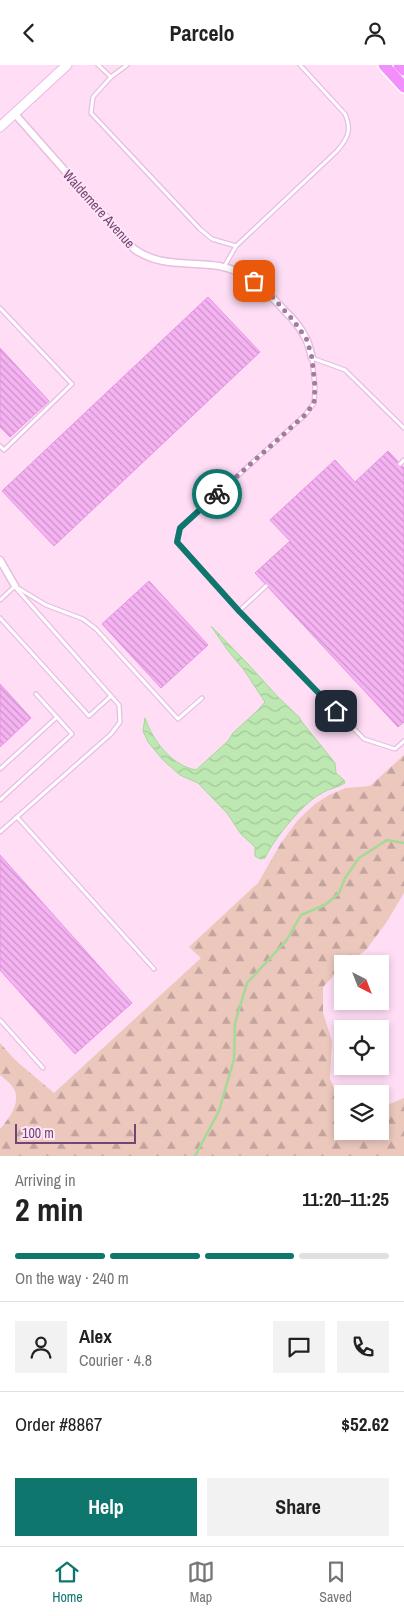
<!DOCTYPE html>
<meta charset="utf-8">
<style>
:root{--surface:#fff;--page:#f2f2f2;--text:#222;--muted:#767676;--line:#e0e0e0;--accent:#0f766e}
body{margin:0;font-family:"Archivo Narrow",sans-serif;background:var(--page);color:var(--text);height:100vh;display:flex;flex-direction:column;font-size:19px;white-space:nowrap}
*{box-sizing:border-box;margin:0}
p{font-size:16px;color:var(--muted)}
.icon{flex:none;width:28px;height:28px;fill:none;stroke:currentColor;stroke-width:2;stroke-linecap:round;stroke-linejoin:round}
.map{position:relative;height:1091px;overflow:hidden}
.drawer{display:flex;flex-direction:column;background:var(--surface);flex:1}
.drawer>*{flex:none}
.needle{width:32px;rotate:138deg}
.controls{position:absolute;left:334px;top:890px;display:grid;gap:10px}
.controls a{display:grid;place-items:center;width:55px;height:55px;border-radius:0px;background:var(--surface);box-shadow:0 2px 8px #0003;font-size:25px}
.scale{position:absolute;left:15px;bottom:12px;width:121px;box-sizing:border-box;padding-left:5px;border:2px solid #744574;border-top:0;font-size:14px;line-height:18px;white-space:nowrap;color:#744574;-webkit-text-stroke:4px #ffe5f8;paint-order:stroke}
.pin{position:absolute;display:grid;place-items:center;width:42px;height:42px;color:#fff;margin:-21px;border-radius:10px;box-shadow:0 2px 8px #0006}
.courier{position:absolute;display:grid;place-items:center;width:50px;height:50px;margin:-25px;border:4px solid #0f766e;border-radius:50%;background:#fff;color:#222;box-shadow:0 1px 6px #0007}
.head em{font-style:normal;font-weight:700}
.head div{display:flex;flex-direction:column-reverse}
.head{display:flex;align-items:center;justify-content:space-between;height:85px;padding:0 15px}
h1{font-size:32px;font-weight:700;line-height:38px}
.bar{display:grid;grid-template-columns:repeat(4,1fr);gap:8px 5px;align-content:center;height:60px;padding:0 15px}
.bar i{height:6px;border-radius:4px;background:var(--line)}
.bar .active{background:var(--accent)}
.bar p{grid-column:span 4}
.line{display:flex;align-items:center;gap:12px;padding:0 15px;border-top:1px solid var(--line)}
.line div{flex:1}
.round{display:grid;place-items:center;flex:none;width:52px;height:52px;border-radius:0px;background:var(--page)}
.button{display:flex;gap:10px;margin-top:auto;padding:10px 15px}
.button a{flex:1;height:58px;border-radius:0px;background:var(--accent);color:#fff;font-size:20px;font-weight:700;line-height:58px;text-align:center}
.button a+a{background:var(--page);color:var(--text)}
header{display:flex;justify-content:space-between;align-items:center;height:65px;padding:0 15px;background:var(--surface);font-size:22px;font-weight:700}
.tab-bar{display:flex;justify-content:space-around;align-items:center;height:70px;border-top:1px solid var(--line);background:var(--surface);font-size:14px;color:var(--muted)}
.tab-bar a{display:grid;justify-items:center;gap:2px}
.tab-bar .active{color:var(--accent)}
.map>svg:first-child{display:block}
</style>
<header><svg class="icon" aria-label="back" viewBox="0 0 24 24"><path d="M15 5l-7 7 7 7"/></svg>Parcelo<svg class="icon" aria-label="person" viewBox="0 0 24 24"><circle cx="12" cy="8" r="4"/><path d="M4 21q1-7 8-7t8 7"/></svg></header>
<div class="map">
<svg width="404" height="1091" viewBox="0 0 404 1091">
<defs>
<pattern id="forest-firs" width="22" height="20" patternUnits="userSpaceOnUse" patternTransform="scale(1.25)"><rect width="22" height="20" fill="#ebc7bc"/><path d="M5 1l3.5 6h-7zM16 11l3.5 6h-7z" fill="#c3a39d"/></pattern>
<pattern id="water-waves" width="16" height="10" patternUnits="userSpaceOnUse" patternTransform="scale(1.25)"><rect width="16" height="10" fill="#bde8b1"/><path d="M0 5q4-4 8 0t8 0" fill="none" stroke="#a6c89c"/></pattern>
<pattern id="building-back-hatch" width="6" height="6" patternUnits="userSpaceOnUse" patternTransform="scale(1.25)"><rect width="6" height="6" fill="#f5b3f2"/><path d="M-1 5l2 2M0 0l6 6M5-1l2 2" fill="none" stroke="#cb93c9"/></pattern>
</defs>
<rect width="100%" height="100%" fill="#feddf5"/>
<path fill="url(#forest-firs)" d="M404,690V828L386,858L366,885L346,899H342V902L323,922V948L332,976L330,1014L342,1039V1066H380V1043L404,1033V1091H0V1064C10,1053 23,1035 12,1021C9,1017 4,1013 0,1010V978L15,995L54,1028L201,893L189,882L258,818L281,778L298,755L315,739L329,730L346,723L370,721Z"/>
<path fill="url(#water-waves)" stroke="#a4da97" d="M211,561L248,599L278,632L299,652L302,657L335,698L336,708L344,715L345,718C340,721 336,722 331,724C326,725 321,729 317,731C301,741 273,775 265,793L260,794L255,791V782L241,769L227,748L198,718L180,710L163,695L148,677L143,666L145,653C153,676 171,700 196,705L228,676L233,668L258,645L265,637L244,605L229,587Z"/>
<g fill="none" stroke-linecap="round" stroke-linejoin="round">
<path stroke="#a4da97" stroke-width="2.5" d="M195,1091L219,1046L234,994L235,958L247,918L286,876L301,850L325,840L339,828L345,813L359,793L387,775L404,778"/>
</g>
<g fill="url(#building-back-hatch)" stroke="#e893e6">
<path d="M208,232L260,287L54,481L2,426Z"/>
<path d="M0,283L49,336L10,372L0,362Z"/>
<path d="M388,386L404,403V657L398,662L255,508L290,476L270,455L335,395L355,417Z"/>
<path d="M149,516L208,580L161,623L102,559Z"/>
<path d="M0,619L31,653L0,682Z"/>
<path d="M0,790L132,938L75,989L0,905Z"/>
</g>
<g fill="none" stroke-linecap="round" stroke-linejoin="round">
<g stroke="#e7bee1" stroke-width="5.5">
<g id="lane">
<path d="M98,0L111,12"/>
<path d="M127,0L111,12L93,32L91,48L200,164L212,174L236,181"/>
<path d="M224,202L236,181L337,86C348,73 352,65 345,49L300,0"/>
<path d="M0,243L72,319L4,385L0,381"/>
<path d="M404,363L345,305L312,293L315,322L314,338L305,350L180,463L177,477L239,546L364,674L395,684L404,676"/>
<path d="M400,399L404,395"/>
<path d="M18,523L46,540L83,554L96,564L178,654L202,633"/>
<path d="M0,535L14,522"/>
<path d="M239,546L266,521"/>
<path d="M0,553L89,651L111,631"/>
<path d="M0,704L57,652"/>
<path d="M0,735L72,669L36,629"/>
<path d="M17,752L154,904"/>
<path d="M0,767L111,669L120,657L119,640L15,522"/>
<path d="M0,955L43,1003"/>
</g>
</g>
<g stroke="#e7bee1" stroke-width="9">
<g id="street">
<path d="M14,48L134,184C161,203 188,196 219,201C247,206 265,224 284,245C292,253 300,261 305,272C309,278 310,286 312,293"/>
<path d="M0,495L15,521"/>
</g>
</g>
<g stroke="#e9b9e4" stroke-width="11">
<path id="secondary" d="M0,62L67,0"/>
</g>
<g stroke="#fff" stroke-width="14">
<g id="highway">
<path d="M384,0L404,22"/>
<path d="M399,0L404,5"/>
</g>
</g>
<use href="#lane" stroke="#fff" stroke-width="3"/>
<use href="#street" stroke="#fff" stroke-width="6"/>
<use href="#secondary" stroke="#fff" stroke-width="9"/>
<use href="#highway" stroke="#f38ffd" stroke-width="11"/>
</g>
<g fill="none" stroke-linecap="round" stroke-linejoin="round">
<path stroke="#a47aa1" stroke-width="5" stroke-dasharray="0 9" d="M217,429L305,350L314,338L315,322L312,293L307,275L294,256L266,225L254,216"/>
<path stroke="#0f766e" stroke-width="6" d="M217,429L180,463L177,477L239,546L336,646"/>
</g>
<g text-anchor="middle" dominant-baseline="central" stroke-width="4" stroke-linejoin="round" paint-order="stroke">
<g font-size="14" fill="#744574" stroke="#ffe5f8">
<text transform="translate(99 144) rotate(48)">Waldemere Avenue</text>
</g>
</g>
</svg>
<div class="controls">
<a><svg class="needle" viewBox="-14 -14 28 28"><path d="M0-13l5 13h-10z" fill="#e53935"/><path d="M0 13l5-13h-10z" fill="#767676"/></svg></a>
<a><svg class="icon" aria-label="locate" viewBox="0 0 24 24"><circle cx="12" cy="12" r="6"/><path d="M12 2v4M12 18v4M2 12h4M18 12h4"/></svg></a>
<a><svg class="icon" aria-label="layers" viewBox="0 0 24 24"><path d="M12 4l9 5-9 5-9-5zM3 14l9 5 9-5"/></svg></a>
</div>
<div class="scale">100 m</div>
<div class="pin" style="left:254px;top:216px;background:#ea580c"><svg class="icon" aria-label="bag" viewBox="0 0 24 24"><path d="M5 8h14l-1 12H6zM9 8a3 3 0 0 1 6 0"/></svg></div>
<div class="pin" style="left:336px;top:646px;background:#1f2937"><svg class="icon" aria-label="home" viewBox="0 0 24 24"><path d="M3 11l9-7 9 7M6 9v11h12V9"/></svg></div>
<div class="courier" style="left:217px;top:429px"><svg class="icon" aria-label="bike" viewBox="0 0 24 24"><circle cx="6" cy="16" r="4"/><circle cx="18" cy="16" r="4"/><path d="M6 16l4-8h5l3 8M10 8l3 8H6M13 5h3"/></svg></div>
</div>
<section class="drawer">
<div class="head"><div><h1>2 min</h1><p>Arriving in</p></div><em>11:20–11:25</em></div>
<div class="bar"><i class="active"></i><i class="active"></i><i class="active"></i><i></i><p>On the way · 240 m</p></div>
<div class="line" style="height:90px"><a class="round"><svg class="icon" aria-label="person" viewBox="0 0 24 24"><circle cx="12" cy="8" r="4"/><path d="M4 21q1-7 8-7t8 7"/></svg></a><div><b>Alex</b><p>Courier · 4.8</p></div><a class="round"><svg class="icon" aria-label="chat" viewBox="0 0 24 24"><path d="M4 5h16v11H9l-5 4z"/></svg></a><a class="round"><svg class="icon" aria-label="phone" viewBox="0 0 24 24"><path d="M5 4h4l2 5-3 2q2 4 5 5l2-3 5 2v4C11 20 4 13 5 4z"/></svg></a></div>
<div class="line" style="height:65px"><div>Order #8867</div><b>$52.62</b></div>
<div class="button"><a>Help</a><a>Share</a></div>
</section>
<nav class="tab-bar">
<a class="active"><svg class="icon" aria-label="home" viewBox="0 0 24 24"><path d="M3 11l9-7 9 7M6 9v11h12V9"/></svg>Home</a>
<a><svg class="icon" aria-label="map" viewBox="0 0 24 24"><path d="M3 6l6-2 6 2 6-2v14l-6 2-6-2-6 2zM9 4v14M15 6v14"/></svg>Map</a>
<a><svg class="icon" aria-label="saved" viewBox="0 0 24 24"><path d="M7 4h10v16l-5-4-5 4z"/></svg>Saved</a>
</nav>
